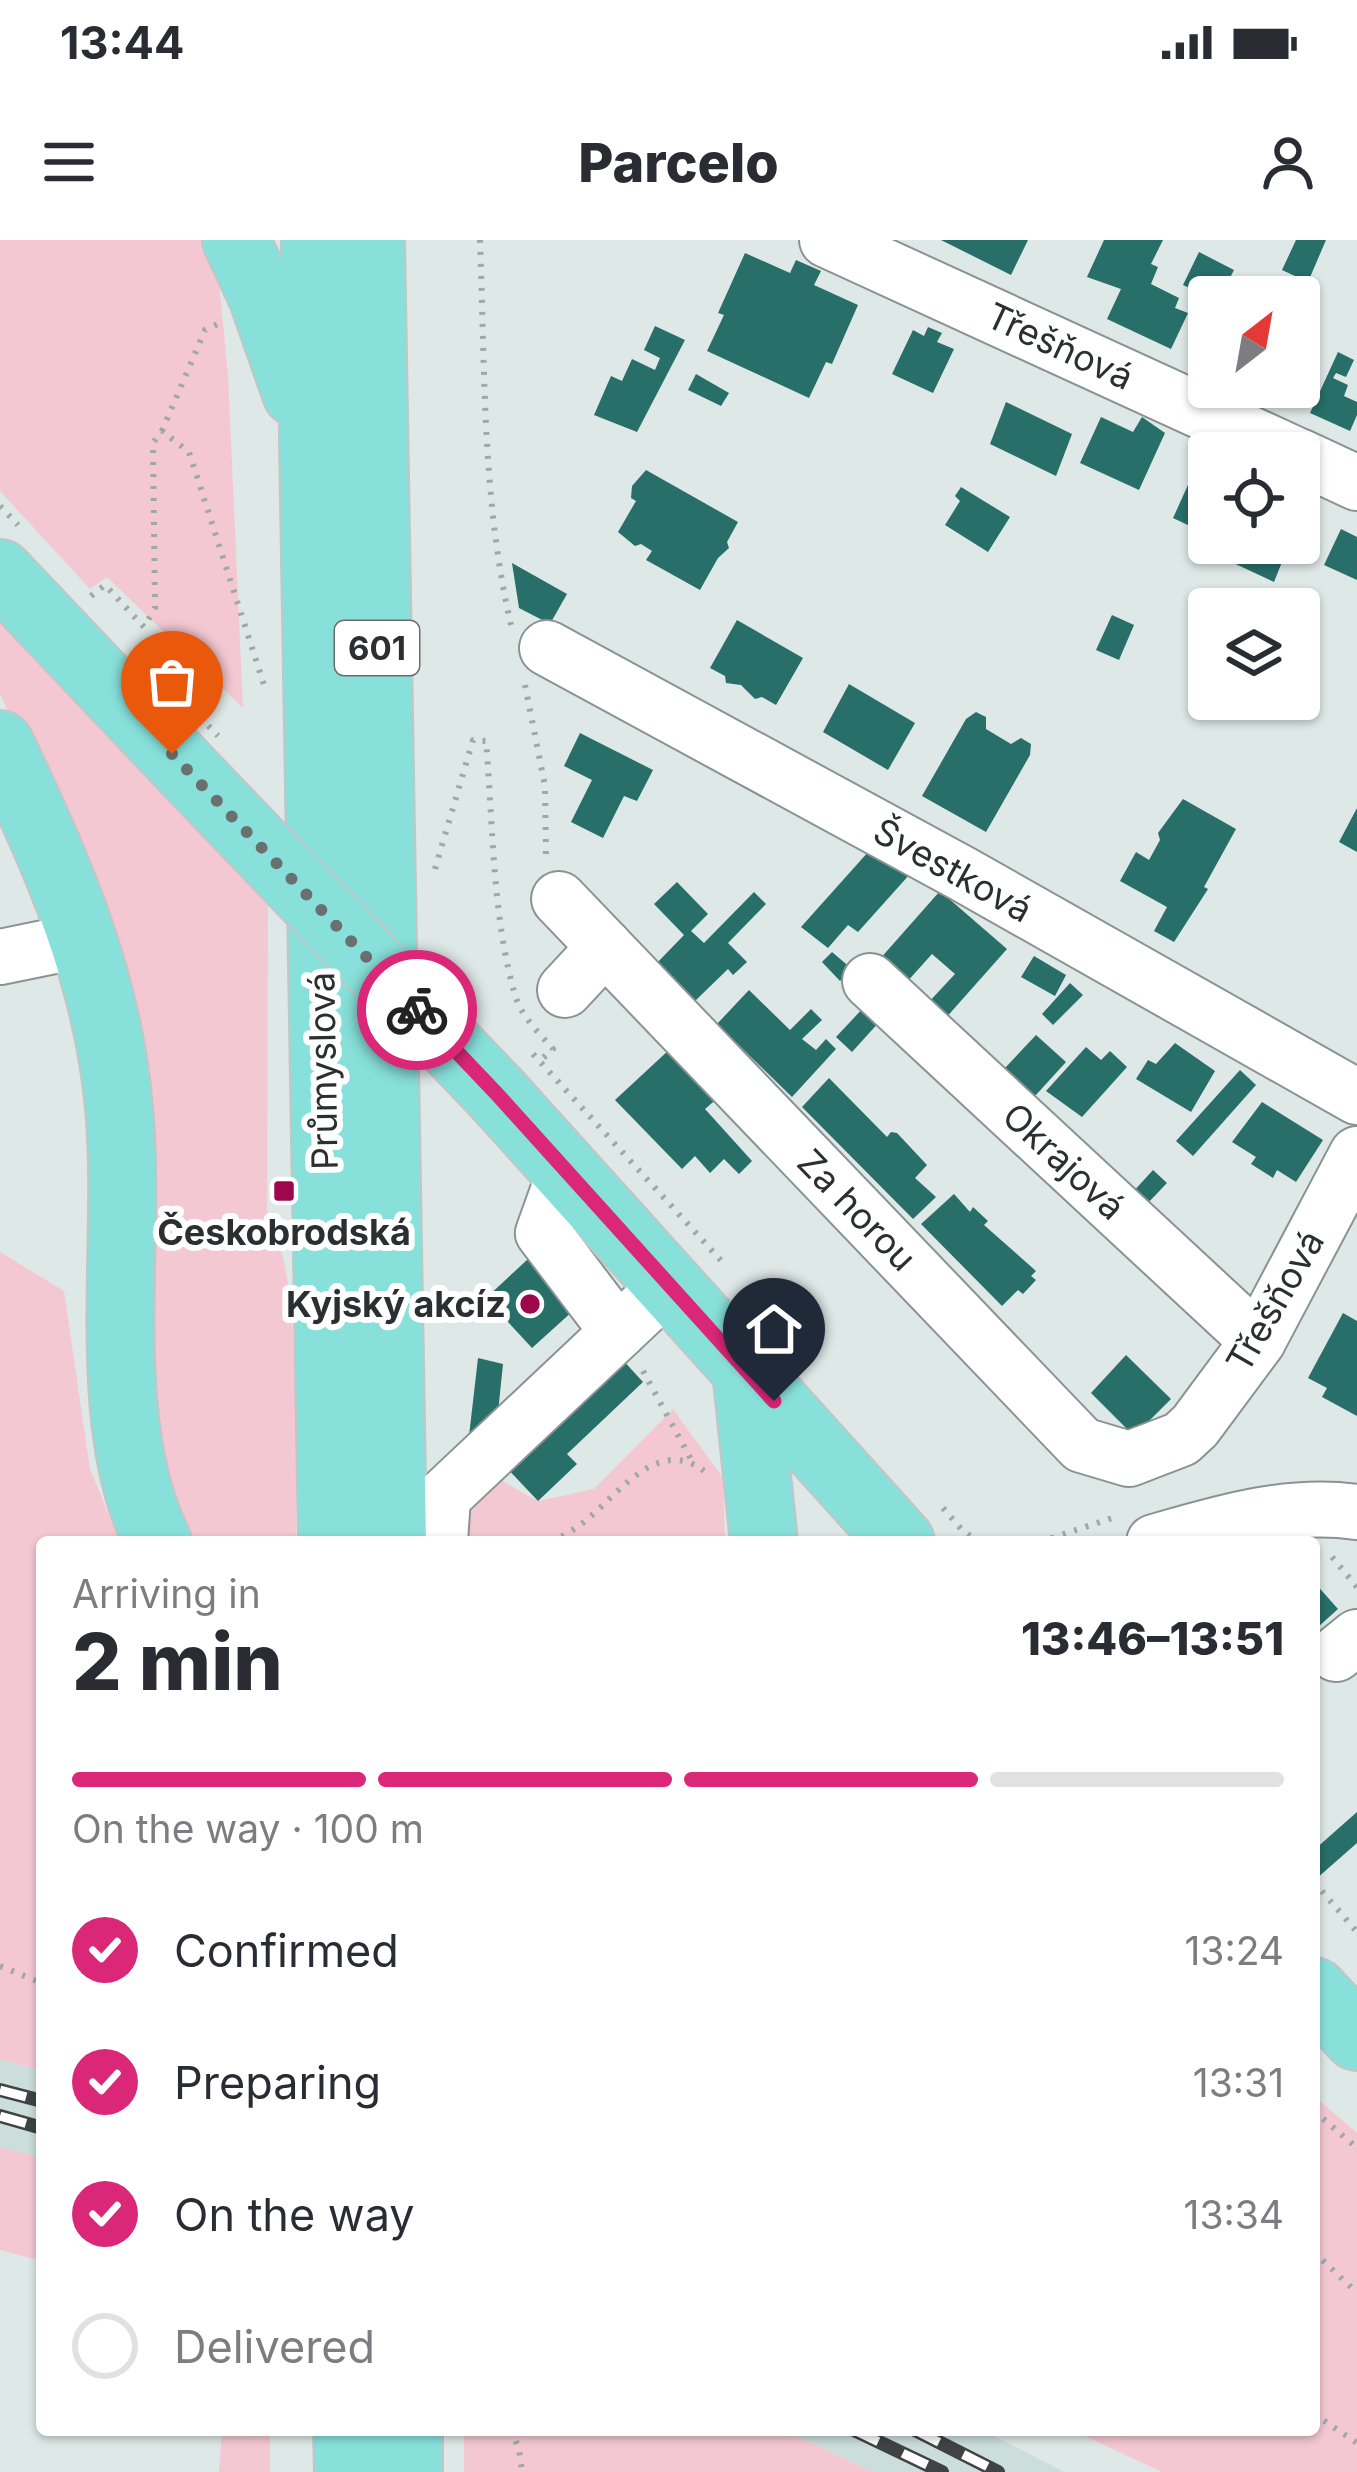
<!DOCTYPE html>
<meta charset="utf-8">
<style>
:root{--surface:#fff;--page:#f2f2f3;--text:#2b2b33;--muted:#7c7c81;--line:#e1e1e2;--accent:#db2777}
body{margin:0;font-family:Inter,sans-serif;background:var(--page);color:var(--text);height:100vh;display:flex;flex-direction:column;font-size:45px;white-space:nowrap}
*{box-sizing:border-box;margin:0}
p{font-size:39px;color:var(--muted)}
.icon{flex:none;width:66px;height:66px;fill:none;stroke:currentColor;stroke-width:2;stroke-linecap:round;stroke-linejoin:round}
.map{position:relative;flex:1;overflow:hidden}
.details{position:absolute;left:36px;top:1296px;width:1284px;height:900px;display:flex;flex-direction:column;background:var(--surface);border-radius:12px;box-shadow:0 3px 9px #0004}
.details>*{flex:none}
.needle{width:78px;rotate:31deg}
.buttons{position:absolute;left:1188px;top:36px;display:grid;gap:24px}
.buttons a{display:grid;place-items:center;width:132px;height:132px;border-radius:12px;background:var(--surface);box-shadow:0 3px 9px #0004;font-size:60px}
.pin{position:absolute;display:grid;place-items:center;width:102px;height:102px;color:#fff;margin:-123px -51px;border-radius:50% 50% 50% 0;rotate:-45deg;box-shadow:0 0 12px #0007}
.pin .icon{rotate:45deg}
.courier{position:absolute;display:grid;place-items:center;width:120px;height:120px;margin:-60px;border:9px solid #db2777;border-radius:50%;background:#fff;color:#222;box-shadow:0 3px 15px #0007}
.head em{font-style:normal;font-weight:800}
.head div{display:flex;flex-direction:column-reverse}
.head{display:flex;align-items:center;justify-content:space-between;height:204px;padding:0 36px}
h1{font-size:78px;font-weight:800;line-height:90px}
.bar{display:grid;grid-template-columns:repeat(4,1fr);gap:18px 12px;align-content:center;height:144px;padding:0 36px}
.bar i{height:15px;border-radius:9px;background:var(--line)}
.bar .on{background:var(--accent)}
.bar p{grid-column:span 4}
ol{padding:0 36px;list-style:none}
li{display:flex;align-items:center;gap:36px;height:132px}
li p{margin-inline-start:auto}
li .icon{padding:12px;border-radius:50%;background:var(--accent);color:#fff;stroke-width:4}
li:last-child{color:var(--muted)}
li i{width:66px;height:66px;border:6px solid var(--line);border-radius:50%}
.status{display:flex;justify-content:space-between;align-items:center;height:84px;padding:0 60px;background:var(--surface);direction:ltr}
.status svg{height:33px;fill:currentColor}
header{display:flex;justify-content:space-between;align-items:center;height:156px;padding:0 36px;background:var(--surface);font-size:54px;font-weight:800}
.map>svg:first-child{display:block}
</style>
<div class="status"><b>13:44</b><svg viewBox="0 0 49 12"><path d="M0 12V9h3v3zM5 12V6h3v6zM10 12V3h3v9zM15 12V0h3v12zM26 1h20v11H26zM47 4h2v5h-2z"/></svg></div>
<header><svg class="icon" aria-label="menu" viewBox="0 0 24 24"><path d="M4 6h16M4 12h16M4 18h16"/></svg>Parcelo<svg class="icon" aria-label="person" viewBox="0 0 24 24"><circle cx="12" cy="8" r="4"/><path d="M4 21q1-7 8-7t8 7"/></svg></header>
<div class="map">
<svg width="1357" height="2232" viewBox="0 0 1357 2232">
<rect width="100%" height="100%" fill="#dee8e7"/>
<g fill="#cbdedc">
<path d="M0,1819L42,1831V1918L0,1907Z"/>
<path d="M784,2190H983L1064,2232H873Z"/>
</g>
<g fill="#f4c8d2">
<path d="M0,0H215L228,135L243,468L107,337L90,349L0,251Z"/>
<path d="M0,382L268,660L267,983C304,1015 295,1245 296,1302H185L166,1263L62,585L0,454Z"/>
<path d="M0,1012L64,1051L90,1229L120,1302H42V1831L0,1819Z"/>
<path d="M673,1169L723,1238L725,1302H464L451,1262L491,1235L538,1261L594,1249Z"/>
<path d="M1314,1856L1357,1893V2232H1162L1072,2190H1314Z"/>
<path d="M0,1907L42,1918V2021L0,2010Z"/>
<path d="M222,2190H270V2232H219Z"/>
<path d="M464,2190H784L873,2232H464Z"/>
</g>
<g fill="#286e69">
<path d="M941,0H1028L1011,35Z"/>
<path d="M1104,0H1163L1151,24L1158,27L1151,44L1179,58L1175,68L1188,73L1171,109L1107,79L1121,49L1087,37Z"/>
<path d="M1296,0H1326L1308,42L1282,30Z"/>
<path d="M1199,12L1234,30L1220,57H1209L1183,45Z"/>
<path d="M745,13L790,33L796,20L821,31L814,45L858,65L832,124L826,122L809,158L707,111L724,75L718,73Z"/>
<path d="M655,86L685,100L637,192L594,175L611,136L622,141L632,119L655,130L660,118L644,110Z"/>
<path d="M928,87L942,93L937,102L954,109L933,153L892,134L913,90L924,96Z"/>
<path d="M1338,112L1354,120L1346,137L1336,133L1333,138L1348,145L1344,156L1357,162V175L1350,191L1310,173Z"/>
<path d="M696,134L729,153L721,166L688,150Z"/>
<path d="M1006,162L1072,194L1056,236L990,204Z"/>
<path d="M1101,177L1133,192L1142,177L1165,193L1139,250L1080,223Z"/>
<path d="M1198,223L1209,228V295L1173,278Z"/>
<path d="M646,230L738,282L727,302L729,308L718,318L700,350L646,320L652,311L641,304L635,306L618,292L636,261L631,258L632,246Z"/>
<path d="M961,247L1010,277L988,312L945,285L960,261L955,256Z"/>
<path d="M1341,289L1357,297V340L1324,325Z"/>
<path d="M1235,303H1291L1294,311L1290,320L1282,322L1274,342L1227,320Z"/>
<path d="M512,323L567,354L550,384L519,368Z"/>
<path d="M1112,375L1134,385L1119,420L1096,410Z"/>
<path d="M737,380L803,418L776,465L762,457L755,459L741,445L726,443L725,436L710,428Z"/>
<path d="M849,444L915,483L888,530L823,492Z"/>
<path d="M976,472L986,477V489L1011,504L1021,498L1031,504L1030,515L986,592L922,556L966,479Z"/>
<path d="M580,493L653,530L637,561L624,556L603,598L571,582L592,540L564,526Z"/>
<path d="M1183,559L1236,589L1204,647L1208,649L1174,702L1154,691L1167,667L1120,641L1136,612L1149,620L1160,600L1158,593Z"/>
<path d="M1357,568V612L1339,602Z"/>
<path d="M869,611L910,634L858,692L848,685L828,708L801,687Z"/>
<path d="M677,642L708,674L691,691L704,703L754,652L766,664L728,703L747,722L733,735L728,729L695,761L656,724L684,695L654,664Z"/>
<path d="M940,651L1007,709L944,780L927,764L955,734L932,714L905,744L879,720Z"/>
<path d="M832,712L852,729L840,741L822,722Z"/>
<path d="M1034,716L1066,735L1055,756L1021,737Z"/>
<path d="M1070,743L1083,755L1053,785L1042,774Z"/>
<path d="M749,750L790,790L811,769L822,780L802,799L816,810L826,799L836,809L792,857L717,784Z"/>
<path d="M866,765L881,780L852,812L836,797Z"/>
<path d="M1036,795L1066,822L1035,856L1005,828Z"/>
<path d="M1175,803L1215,831L1191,872L1136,839L1148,820L1156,824Z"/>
<path d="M1086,807L1101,820L1110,811L1127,827L1082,877L1046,851Z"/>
<path d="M670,809L719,857L705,869L752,921L739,934L724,919L710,933L695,916L682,929L615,860Z"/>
<path d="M1240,830L1256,845L1193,916L1176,901Z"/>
<path d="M829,838L887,897L891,892L897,893L927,925L915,938L936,957L913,979L802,867Z"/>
<path d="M1262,862L1323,900L1296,942L1277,930L1273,938L1251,924L1256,917L1232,902Z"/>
<path d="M1153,930L1167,943L1146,965L1132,953Z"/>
<path d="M954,954L970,972L973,967L988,981L984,985L1036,1031L1031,1036L1036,1040L1023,1054L1018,1050L1002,1066L921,984Z"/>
<path d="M528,1019L574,1070L532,1108L486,1058Z"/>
<path d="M1343,1073L1357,1081V1176L1322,1157L1327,1148L1308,1138Z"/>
<path d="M1126,1115L1171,1159L1134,1196L1091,1153Z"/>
<path d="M620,1117L643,1142L567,1214L577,1224L538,1261L504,1225Z"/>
<path d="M478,1118L503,1124L496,1192L469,1196Z"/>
<path d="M1314,1342L1338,1369L1318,1387L1314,1383Z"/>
<path d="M1357,1572V1603L1316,1639L1314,1610Z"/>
</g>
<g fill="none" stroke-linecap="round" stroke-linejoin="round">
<g stroke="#8a9392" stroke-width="58">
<g id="minor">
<path d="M827,0L1292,213"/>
<path d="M1299,216L1357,243"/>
<path d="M547,408L963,634L1357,857"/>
<path d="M559,659L1082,1205L1129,1219L1181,1199L1195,1186L1258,1101L1357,914"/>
<path d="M0,717L83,700"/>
<path d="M870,741L1258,1101"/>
<path d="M565,750L605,707"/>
<path d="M566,929L543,993L618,1092"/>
<path d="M440,1302L443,1257L669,1044"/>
<path d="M1154,1302C1220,1283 1288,1262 1357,1272"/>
<path d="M1336,1414L1357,1397"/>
</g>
</g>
<g stroke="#c4c5c5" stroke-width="70">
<g id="major">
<path d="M236,0L262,56L296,153"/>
<path d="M315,0L313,201L332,1302"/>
<path d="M371,0L393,1302"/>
<path d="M0,333L201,545"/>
<path d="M0,504C56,620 108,738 119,868C132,1002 97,1181 158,1302"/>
<path d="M496,853L901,1302"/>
<path d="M746,1130L764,1302"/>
<path d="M1314,1751L1357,1797"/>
<path d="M347,2190L348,2232"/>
<path d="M409,2190V2232"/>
</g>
</g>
<g stroke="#a0a8a7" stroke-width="6" stroke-dasharray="3 9" stroke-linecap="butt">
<path d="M480,0C485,128 482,260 511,385"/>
<path d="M162,191L205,90L222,82"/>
<path d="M0,266L18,285"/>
<path d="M91,356L105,345L144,387L155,368L153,203L162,191L189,212L264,445"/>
<path d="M525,445L545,546L546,615"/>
<path d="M435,629L473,500L486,501C493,583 492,675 515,755C521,776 539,793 553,809L543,818"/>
<path d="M533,814L726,1026"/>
<path d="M643,1131L693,1223"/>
<path d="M943,1268L962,1290L979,1302"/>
<path d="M551,1302C565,1295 579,1287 591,1276C621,1250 660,1197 704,1231"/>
<path d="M1040,1302L1118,1276"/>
<path d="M1332,1317L1357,1347"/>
<path d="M1314,1642L1357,1692"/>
<path d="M0,1726L42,1743"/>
<path d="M1314,1871L1357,1908"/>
<path d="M1314,2012L1357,2053"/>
<path d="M1314,2174L1357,2203"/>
<path d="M511,2190L519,2209L522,2232"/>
</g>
<use href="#minor" stroke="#fff" stroke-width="54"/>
<use href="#major" stroke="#88e0db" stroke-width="66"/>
<g stroke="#3f4343" stroke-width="14">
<g id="rail">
<path d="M0,1850L42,1861"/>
<path d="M0,1876L42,1888"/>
<path d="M854,2190L942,2232"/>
<path d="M915,2190L998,2232"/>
</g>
</g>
<use href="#rail" stroke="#fff" stroke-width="9" stroke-dasharray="27" stroke-linecap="butt"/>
<g stroke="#c4c5c5" stroke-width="70" stroke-linecap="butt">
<path id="major-bridge" d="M201,545L496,853"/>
</g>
<path stroke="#a0a8a7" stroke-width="6" stroke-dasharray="3 9" stroke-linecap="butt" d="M200,477L218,496"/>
<use href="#major-bridge" stroke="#88e0db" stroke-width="66"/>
</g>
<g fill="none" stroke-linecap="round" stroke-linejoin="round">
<path stroke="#6a706f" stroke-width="12" stroke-dasharray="0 21.6" d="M172,514L417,770"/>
<path stroke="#db2777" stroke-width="15" d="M417,770L496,853L774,1161"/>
</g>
<g fill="#9f074c" stroke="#fff" stroke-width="4.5">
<rect x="272" y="939" width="24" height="24" rx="6"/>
<circle cx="530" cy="1064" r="12"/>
</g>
<g text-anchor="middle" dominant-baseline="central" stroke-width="12" stroke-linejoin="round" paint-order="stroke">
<rect fill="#fff" stroke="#6b6d6d" stroke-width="3" x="335" y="381" width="84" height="54" rx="9"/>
<g font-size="33" font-weight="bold" fill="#2b2f2f">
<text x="377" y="408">601</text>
</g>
<g font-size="36" fill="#2b2f2f" stroke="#fff">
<text transform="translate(1060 106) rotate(25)">Třešňová</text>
<text transform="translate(953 630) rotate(29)">Švestková</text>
<text transform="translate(323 831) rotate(-91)">Průmyslová</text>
<text transform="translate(1064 921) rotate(43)">Okrajová</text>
<text transform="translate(857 970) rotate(46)">Za horou</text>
<text transform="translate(1275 1061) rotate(-60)">Třešňová</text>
</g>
<g font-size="36" font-weight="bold" fill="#2b2f2f" stroke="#fff">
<text x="284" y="992">Českobrodská</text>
<text x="506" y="1064" text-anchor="end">Kyjský akcíz</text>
</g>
</g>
</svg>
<div class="buttons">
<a><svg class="needle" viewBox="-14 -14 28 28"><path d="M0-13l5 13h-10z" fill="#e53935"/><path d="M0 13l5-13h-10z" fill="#7c7c81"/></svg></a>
<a><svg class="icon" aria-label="locate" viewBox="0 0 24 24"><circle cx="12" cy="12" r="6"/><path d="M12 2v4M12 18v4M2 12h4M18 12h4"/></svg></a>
<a><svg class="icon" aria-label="layers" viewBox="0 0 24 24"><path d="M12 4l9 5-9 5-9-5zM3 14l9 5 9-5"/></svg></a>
</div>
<div class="pin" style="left:172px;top:514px;background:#ea580c"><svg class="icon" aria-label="bag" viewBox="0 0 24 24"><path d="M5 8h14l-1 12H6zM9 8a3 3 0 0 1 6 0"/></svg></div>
<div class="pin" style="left:774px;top:1161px;background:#1f2937"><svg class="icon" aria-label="home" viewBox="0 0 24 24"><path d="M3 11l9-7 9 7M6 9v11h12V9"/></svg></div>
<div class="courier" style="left:417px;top:770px"><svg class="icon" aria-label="bike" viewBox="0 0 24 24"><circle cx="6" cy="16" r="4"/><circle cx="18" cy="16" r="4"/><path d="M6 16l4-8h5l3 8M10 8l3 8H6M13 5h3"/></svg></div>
<section class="details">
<div class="head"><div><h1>2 min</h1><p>Arriving in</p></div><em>13:46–13:51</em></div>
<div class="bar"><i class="on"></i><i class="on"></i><i class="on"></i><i></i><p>On the way · 100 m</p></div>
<ol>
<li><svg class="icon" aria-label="check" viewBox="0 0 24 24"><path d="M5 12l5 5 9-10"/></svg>Confirmed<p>13:24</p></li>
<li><svg class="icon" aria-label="check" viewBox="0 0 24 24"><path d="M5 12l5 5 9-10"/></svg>Preparing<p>13:31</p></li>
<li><svg class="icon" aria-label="check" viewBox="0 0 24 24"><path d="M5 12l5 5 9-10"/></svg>On the way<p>13:34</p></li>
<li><i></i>Delivered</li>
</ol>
</section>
</div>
